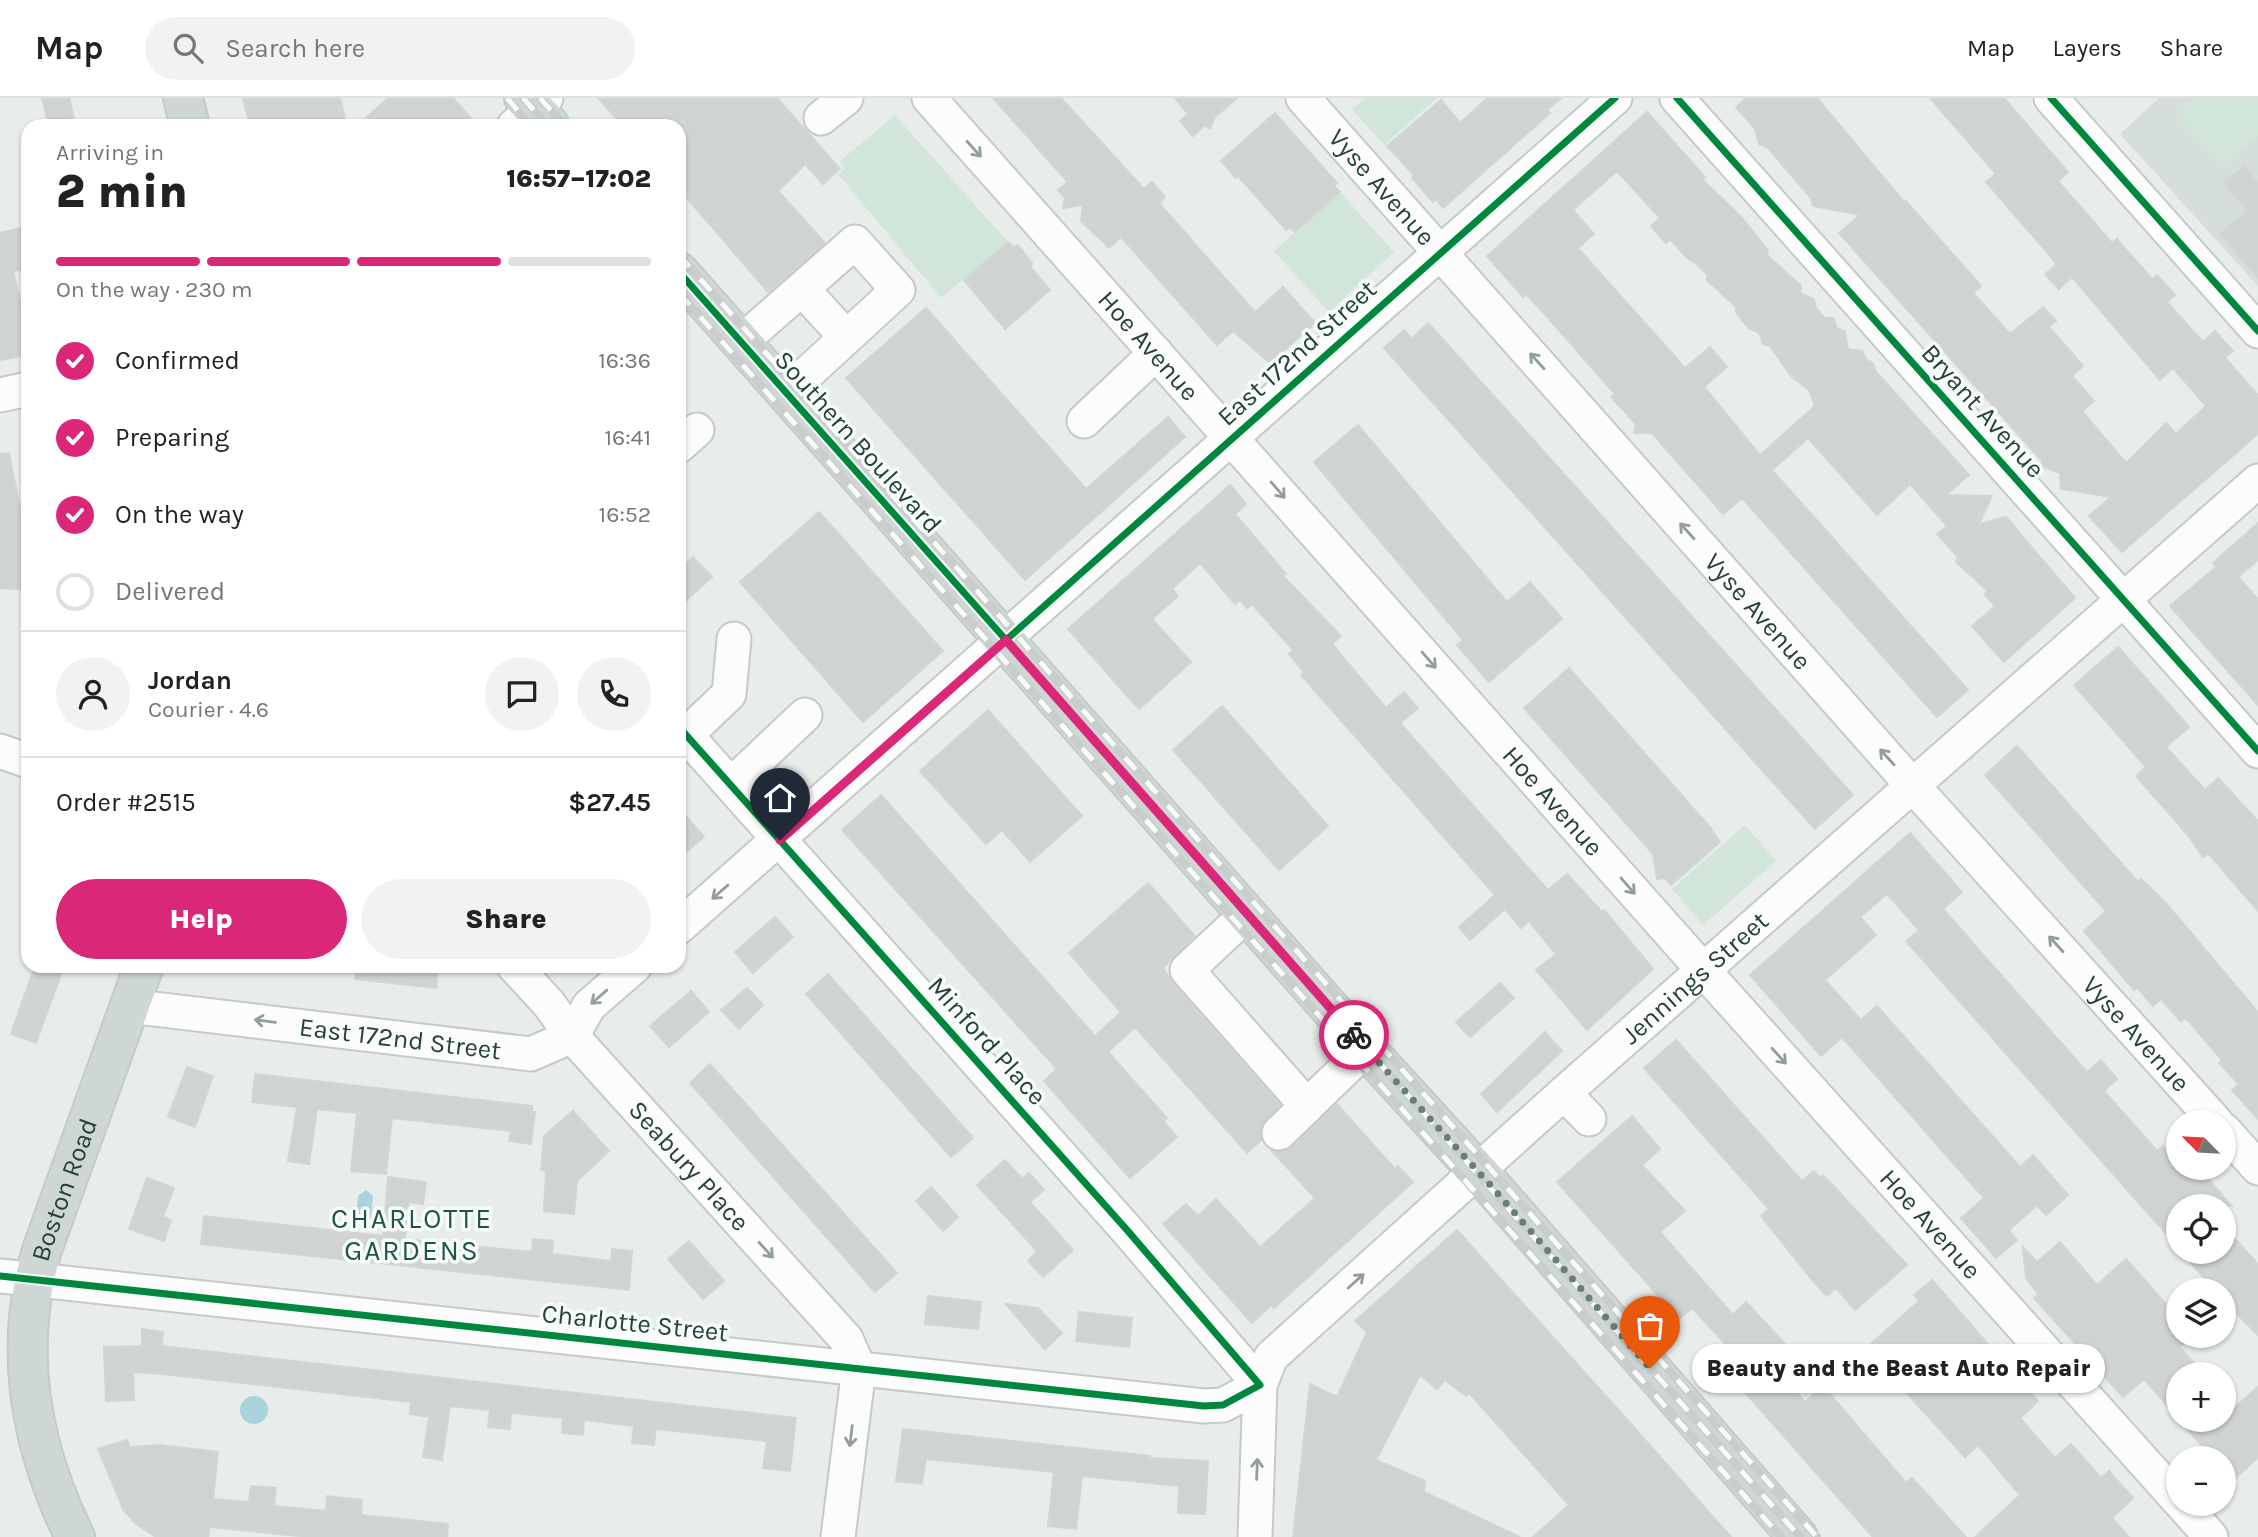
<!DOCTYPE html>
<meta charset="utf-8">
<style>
:root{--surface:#fff;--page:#f2f2f2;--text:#222;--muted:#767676;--line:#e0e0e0;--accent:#db2777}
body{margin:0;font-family:Karla,sans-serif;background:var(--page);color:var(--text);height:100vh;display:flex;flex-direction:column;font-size:26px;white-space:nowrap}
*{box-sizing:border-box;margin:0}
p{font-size:23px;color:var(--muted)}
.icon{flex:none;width:38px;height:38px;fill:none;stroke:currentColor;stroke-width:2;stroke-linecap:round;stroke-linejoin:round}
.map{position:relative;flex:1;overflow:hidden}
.details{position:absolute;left:21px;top:21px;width:665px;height:854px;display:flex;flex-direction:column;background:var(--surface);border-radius:21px;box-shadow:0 2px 5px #0004}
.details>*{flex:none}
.needle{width:46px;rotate:294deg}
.buttons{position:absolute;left:2166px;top:1012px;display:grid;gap:14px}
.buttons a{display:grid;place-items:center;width:70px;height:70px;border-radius:50%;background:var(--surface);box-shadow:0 2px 5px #0004;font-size:35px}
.pin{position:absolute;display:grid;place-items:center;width:60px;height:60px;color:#fff;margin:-72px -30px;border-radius:50% 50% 50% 0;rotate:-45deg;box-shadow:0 0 7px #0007}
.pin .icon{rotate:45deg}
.courier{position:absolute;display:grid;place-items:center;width:70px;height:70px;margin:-35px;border:5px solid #db2777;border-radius:50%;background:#fff;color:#222;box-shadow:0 2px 9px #0007}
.bubble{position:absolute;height:49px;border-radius:24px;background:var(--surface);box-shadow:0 2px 5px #0004;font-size:23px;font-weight:800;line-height:49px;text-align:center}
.overview em{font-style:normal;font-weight:800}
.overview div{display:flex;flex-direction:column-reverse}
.overview{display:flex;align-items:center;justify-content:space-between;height:119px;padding:0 35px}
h1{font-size:46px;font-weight:800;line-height:52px}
.bar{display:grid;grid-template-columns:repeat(4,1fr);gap:10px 7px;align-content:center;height:84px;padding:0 35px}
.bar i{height:9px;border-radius:5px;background:var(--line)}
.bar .active{background:var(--accent)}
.bar p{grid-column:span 4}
.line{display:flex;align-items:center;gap:18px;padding:0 35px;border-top:2px solid var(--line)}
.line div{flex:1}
.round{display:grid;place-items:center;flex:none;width:74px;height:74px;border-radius:37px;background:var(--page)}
ol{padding:0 35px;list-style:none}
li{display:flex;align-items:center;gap:21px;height:77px}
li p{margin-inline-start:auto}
li .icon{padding:7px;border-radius:50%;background:var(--accent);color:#fff;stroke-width:4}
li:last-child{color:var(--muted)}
li i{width:38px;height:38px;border:4px solid var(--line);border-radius:50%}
.action{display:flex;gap:14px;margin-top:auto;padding:14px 35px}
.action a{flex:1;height:80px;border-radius:42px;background:var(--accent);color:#fff;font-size:28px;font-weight:800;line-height:80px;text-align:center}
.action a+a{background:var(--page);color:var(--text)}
header{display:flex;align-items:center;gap:42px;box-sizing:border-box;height:98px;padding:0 35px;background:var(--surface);border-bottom:2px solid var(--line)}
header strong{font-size:33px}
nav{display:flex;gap:38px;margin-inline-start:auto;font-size:24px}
.search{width:490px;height:63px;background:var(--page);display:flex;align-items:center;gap:18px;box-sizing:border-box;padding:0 24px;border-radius:38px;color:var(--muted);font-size:26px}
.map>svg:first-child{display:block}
</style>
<header>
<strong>Map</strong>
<div class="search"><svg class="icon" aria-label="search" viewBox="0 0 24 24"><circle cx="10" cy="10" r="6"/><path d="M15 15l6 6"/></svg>Search here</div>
<nav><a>Map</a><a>Layers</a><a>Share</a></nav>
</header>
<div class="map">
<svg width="2258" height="1439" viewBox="0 0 2258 1439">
<rect width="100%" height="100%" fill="#e8edeb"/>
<path fill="#d6dedb" d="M2159,0H2258V188L2120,36Z"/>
<g fill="#d1e6d8">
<path d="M1365,0H1437L1384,47L1352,11Z"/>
<path d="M2192,0H2258V37L2223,68L2175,16Z"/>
<path d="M895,17L1008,144L941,200L838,76L845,70L840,63Z"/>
<path d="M1340,94L1394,154L1329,214L1274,153Z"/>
<path d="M1745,727L1776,763L1703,827L1672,791Z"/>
</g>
<g fill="#a9d4db">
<path d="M366,1092L373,1098L371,1120L363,1124L356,1118L358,1098Z"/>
<circle cx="254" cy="1312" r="14"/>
</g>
<g fill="#cfd4d2" stroke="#d1d6d4" stroke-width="2" fill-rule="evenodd">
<path d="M42,0H69L76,28H49Z"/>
<path d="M243,0H340L347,28H250Z"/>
<path d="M388,0H453L478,28H357Z"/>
<path d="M598,0H777L840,71L823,86L805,66L778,93L825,145L768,194L679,91V28H623Z"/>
<path d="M993,0H1061L1144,91L1152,84L1165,99L1159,105L1255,214L1283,189L1315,225L1270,265L1233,233L1217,247L1121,139L1109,150L1081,123L1083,107L1063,110L1065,100L1058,92L1068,84Z"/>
<path d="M1175,0H1237L1215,19L1210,31L1205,27L1193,38L1180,23L1188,16Z"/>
<path d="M1487,0H1561L1547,12L1550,15L1443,110L1436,101L1433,104L1412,80L1414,77L1387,48L1441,2L1460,25Z"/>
<path d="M1746,0H1817L1905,105L1906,103L1981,188L1973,195L2010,236L2043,209L2056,223L2049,229L2083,268L2072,278L2094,303L2082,313L2126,365L2166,325L2176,336L2206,308L2173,270L2160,282L2072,179L2059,191L2045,176L2057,166L1986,84L1996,76L1930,0H2004L2068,74L2058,83L2112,145L2117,141L2152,181L2157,177L2175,197L2167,204L2203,244L2215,233L2233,253L2225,260L2258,297V336L2122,454L2089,418L2111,399L2061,391L2060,375L2043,369L2042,363L1839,135L1860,117L1813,108L1810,99L1768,50L1759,46L1755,31L1736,9Z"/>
<path d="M1647,14L1705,79L1702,81L1742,120L1768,152L1767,157L1801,188L1800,195L1814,201L1816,210L1825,220H1833L1837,230L1845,234L1848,251L1862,253L1867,262L1873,265L1876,274L1969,377L1946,397L1992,398L1979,426L2006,419L2075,500L2004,564L1972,528L1995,508L1985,497L1987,492L1956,464L1958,459L1937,436L1947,428L1910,386L1877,417L1808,340L1772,372L1968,592L1937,619L1742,400L1723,416L1652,335H1634L1636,326L1611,299L1615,296L1542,213L1526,196L1523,199L1487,158ZM1617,73L1660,120L1651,128L1666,145L1670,141L1688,161L1696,165L1707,177V182L1736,209V214L1748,230L1759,235L1763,246L1770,248L1791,278L1809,292L1815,308L1760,357L1704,289L1727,269L1710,249L1685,270L1578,150L1594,136L1573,112Z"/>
<path d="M1275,15L1337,85L1334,88L1340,94L1295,134L1290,129L1286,132L1238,78L1236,80L1221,63Z"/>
<path d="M2244,68L2258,85V179L2220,136L2248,112L2224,85Z"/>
<path d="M28,128V171L13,173L22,211L28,210V257L0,262V135Z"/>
<path d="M1008,144L1013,149L1018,147L1032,165L1031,170L1050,192L1005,231L964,182Z"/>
<path d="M926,210L1086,391L1168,319L1185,339L1025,482L846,280Z"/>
<path d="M1428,225L1853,697L1815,731L1384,250L1404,232L1412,241Z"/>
<path d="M1358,327L1507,504L1530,484L1562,521L1489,584L1457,547L1463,542L1314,364Z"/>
<path d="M9,355L22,421H28V492L0,490V356Z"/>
<path d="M1230,387L1246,406L1235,416L1286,476L1283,478L1341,538L1332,546L1386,610L1404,594L1418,610L1400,625L1548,792L1567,776L1602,814L1604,812L1653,871L1587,932L1536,872L1556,856L1529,823L1521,830L1505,811L1470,842L1459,829L1495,797L1301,577L1304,574L1289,556L1293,552L1252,506L1247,510L1240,502L1235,506L1200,465L1172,491L1178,498L1152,521L1191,564L1139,611L1068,531Z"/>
<path d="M819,414L943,553L863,624L740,484Z"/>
<path d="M2258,425V462L2238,479L2258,501V607L2170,508L2216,469L2213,465Z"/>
<path d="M693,459L712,479L679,509V472Z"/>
<path d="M2118,549L2189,629L2166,649L2205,692L2218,680L2258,723V813L2208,755L2203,759L2187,736L2136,678L2146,669L2074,587Z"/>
<path d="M1569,570L1710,729L1720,744L1671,787L1665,780L1657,781L1653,756L1524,610Z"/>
<path d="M1222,608L1328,728L1279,772L1173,652Z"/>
<path d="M988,612L1082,718L1030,764L1002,732L986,746L920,673Z"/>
<path d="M2017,648L2138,784L2141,781L2165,804L2258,914V1021L2232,992L2239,986L2219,965L2222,962L2186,920L2181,924L2161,901L2153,908L2137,889L2134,892L2084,833L2106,813L1985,677Z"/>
<path d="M881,697L1095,938L1121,914L1069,855L1148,785L1195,838L1163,870L1173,885L1280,1007L1261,1029V1042L1247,1055L1135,929L1108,954L1167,1020L1163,1023L1177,1039L1130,1080L1044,983L1057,971L842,732Z"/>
<path d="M679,710L704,739L679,760Z"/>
<path d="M1910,735L1962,794L1943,811L1979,852L2087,974L2101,962L2117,981L2104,993L2157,1053L2163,1048L2179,1069H2197L2232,1108H2179V1150L1906,843L1919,832L1887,796L1860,819L1876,837L1825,882L1861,922L1877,908L2020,1069L2033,1057L2068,1097L2046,1117L2037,1107L2009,1132L2017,1142L1996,1160L1961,1120L1984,1100L1842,939L1821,958L1750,877Z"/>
<path d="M775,819L793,839L753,875L735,854Z"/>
<path d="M35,868H64L36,945L11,936Z"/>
<path d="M356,868H438L436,890L355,881Z"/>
<path d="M828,876L973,1040L951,1059L806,896Z"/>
<path d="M1500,885L1514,900L1470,939L1456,924Z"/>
<path d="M747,890L763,907L739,931L721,912Z"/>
<path d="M691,893L709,914L669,949L650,928Z"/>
<path d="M1545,934L1562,953L1497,1014L1481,996Z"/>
<path d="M1676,942L1802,1083L1814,1073L1820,1080L1823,1077L1907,1167L1855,1212L1836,1190L1827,1198L1812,1182L1761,1118L1769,1111L1644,970Z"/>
<path d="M710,966L897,1175L875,1194L690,985Z"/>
<path d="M187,969L213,978L195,1029L168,1019Z"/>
<path d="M255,976L532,1008V1014H535L531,1046L509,1043L511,1033L392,1020L386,1076L351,1073L357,1015L317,1011L309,1066L288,1063L297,1009L252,1004Z"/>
<path d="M1337,1006L1395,1071L1398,1068L1413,1084L1274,1210L1271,1207L1252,1225L1163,1126L1186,1106L1198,1118L1216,1101L1260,1149L1315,1100L1272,1053L1283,1054L1292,1049Z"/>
<path d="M573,1013L609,1053L577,1083L574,1116L544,1113L546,1073L541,1072L544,1038Z"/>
<path d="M1632,1018L1660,1051L1642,1067L1685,1113L1660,1134L1733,1217L1746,1204L1800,1262L1782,1277L1805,1304L1823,1288L1906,1385L1912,1380L1966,1439H1873L1719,1265L1732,1253L1692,1210L1679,1221L1557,1084Z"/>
<path d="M1005,1062L1022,1081L1029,1075L1044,1092L1030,1104L1073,1152L1043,1179L1028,1163L1037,1153L977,1087Z"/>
<path d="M388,1079L426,1084L423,1106L409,1104L405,1141L532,1154L533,1141L553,1143L552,1156L611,1163L612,1151L632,1153L629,1192L201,1146L204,1118L383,1138Z"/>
<path d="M147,1080L174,1090L163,1119L171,1122L164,1143L129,1131Z"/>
<path d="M931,1089L958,1119L943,1133L916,1103Z"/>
<path d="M2224,1129L2258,1166V1237L2224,1203V1192H2215L2180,1153H2224Z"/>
<path d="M1457,1132L1639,1335L1731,1439H1533L1569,1407L1469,1295L1466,1298L1445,1282L1437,1291L1420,1277L1376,1362L1425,1383L1424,1394L1520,1439H1293L1310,1286L1337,1299L1367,1234L1355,1223Z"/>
<path d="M689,1143L724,1183L703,1201L668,1161Z"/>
<path d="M2060,1144L2097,1187L2126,1161L2179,1221V1237H2194L2180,1249L2203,1276H2179V1321L2144,1281L2123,1299L2034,1200L2038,1196L2026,1180L2023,1149L2037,1164Z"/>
<path d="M1932,1182L2038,1303L2020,1320L2055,1360L2071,1346L2101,1380L2109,1373L2133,1400L2112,1420L2129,1439H1975L2020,1397L1978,1347L1965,1359L1866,1250L1919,1203L1914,1197Z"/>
<path d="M928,1198L981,1204L978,1231L925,1226Z"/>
<path d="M1006,1206L1038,1210L1062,1235L1045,1252Z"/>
<path d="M1079,1214L1132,1220L1129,1249L1076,1243Z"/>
<path d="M142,1231L163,1234L162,1248L796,1320L790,1373L763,1370L767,1343L656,1331L654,1347L632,1345L634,1328L584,1322L583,1337L562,1335L563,1320L511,1315L510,1331L488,1329L490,1312L450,1308L442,1362L423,1359L429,1319L410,1316L411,1304L162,1276L133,1274L134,1302L106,1303L104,1249L142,1248Z"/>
<path d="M2258,1289V1360L2224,1390V1360H2212L2179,1321H2224V1299L2234,1310Z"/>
<path d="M903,1331L1150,1358V1360L1208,1363L1205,1416L1178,1415L1179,1388L1082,1378L1076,1431L1048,1428L1054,1374L926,1361L922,1386L896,1383Z"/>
<path d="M127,1342L130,1349L159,1347L218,1354L213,1401L249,1404L251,1388L276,1390L274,1408L326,1413L327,1398L362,1402L361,1417L448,1426L447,1439H308L210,1429L208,1439H156L136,1426L124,1413L98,1351Z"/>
</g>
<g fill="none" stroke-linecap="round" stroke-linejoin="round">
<g stroke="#c5cac8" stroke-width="37">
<g id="minor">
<path id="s1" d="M929,0L1704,873L2179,1403"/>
<path id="s2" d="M1303,0L1912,687L2216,1024"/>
<path d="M1677,0L2258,653"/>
<path d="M2051,0L2258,233"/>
<path d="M821,20L846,0"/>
<path d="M514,28L546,0"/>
<path d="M802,191L846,239"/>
<path d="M741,244L855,144L898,192L786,295"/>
<path d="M0,297L28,291"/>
<path d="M1084,323L1156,255"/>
<path d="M679,348L697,332"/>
<path d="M686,637L729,596L734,541"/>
<path d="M0,653L28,663"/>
<path d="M731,687L805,617"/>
<path d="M1248,815L1187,872L1307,1008L1366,951"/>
<path d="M679,829L1615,0"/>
<path id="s3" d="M514,868L549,906L572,938L846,1241L859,1270L838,1439"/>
<path id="s4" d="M129,908L531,956L572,938L589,908L635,868"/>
<path d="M1564,995L1589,1021"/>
<path d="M2224,1032L2258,1070"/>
<path d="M1279,1035L1307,1008"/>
<path d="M0,1178L1204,1308L1223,1307L1260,1287L1127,1132L679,629"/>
<path d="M2181,1405L2211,1439"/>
<path id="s5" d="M1255,1439L1260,1287L1271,1259L1564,995L2258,383"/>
</g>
</g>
<g stroke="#c3ccc9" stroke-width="42">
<g id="major">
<path d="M183,0L190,28"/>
<path d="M524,0L550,28"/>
<path d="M679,174L1366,951L1493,1090L1798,1439"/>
<path id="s6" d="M75,1439C30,1348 13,1251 42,1152L144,868"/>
</g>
</g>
<use href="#minor" stroke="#fcfcfc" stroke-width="33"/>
<use href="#major" stroke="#cfd7d5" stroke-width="38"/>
<g stroke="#c9cdcc" stroke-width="8">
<g id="rail">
<path d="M507,0L531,28"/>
<path d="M523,0L548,28"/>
<path d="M540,0L565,28"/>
<path d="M679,157L1817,1439"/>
<path d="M679,176L1800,1439"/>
<path d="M679,195L1781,1439"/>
</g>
</g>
<use href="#rail" stroke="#f7fbf9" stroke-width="5" stroke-dasharray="16" stroke-linecap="butt"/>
<g stroke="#f7fbf9" stroke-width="11">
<g id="cycleway">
<path d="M1677,0L2258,653"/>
<path d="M2051,0L2258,233"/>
<path d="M679,174L1006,542L1615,0"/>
<path d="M0,1178L1204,1308L1223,1307L1260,1287L1127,1132L679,629"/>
</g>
</g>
<use href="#cycleway" stroke="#00873e" stroke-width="7"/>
</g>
<defs><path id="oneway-shaft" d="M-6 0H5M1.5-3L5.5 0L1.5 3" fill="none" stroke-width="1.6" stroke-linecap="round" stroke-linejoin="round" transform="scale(1.75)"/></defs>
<g stroke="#909f9b">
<use href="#oneway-shaft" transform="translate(974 51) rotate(48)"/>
<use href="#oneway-shaft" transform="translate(1537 263) rotate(-132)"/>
<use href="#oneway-shaft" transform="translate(1278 392) rotate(49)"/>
<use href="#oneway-shaft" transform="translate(1687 433) rotate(-132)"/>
<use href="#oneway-shaft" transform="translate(1429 562) rotate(49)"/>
<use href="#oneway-shaft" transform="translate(1887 659) rotate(-132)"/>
<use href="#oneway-shaft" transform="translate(1628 788) rotate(49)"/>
<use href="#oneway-shaft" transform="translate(720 794) rotate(139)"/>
<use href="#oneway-shaft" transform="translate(2056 846) rotate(-132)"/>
<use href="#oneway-shaft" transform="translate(599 899) rotate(139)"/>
<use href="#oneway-shaft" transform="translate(265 923) rotate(-173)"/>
<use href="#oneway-shaft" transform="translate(1779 958) rotate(48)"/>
<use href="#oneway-shaft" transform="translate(766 1152) rotate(48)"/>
<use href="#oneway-shaft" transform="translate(1356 1183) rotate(-42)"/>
<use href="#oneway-shaft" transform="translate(851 1338) rotate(97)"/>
<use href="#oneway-shaft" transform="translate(1257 1371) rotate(-88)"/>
</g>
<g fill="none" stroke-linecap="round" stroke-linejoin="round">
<path stroke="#697e78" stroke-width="7" stroke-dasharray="0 12.6" d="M1354,937L1493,1090L1650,1270"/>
<path stroke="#db2777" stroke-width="9" d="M780,742L1006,542L1354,937"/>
</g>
<g text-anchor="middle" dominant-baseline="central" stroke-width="7" stroke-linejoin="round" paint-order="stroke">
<g font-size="26" fill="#24423a" stroke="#f7fbf9">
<text stroke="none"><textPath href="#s2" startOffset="119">Vyse Avenue</textPath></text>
<text stroke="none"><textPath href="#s1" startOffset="331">Hoe Avenue</textPath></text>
<text transform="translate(1297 255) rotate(-42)">East 172nd Street</text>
<text transform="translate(1983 313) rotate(48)">Bryant Avenue</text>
<text transform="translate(858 344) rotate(48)">Southern Boulevard</text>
<text stroke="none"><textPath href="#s2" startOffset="686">Vyse Avenue</textPath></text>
<text stroke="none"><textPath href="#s1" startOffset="940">Hoe Avenue</textPath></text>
<text stroke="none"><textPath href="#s5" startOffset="751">Jennings Street</textPath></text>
<text stroke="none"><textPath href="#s2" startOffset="1253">Vyse Avenue</textPath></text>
<text stroke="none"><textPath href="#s4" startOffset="273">East 172nd Street</textPath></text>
<text transform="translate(987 943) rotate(48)">Minford Place</text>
<text stroke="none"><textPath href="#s3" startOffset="266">Seabury Place</textPath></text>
<text stroke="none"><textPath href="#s6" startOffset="360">Boston Road</textPath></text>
<text stroke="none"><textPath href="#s1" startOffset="1507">Hoe Avenue</textPath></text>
<text transform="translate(635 1225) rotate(6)">Charlotte Street</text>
</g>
<g font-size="28" letter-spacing="2" fill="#1f5548" stroke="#f7fbf9">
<text x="412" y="1120">CHARLOTTE<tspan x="412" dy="32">GARDENS</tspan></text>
</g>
</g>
</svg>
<div class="buttons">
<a><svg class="needle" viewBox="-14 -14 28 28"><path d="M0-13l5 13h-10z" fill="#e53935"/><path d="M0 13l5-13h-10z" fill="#767676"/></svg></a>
<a><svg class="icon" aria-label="locate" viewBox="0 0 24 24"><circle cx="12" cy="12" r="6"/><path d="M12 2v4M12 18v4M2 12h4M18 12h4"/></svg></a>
<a><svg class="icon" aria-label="layers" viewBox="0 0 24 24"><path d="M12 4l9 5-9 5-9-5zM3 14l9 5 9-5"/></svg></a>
<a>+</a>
<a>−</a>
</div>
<div class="pin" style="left:1650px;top:1270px;background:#ea580c"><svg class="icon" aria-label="bag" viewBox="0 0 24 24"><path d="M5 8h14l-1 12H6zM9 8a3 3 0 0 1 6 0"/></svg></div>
<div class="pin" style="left:780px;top:742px;background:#1f2937"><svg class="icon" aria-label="home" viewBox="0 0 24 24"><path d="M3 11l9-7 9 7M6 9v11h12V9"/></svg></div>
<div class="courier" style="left:1354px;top:937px"><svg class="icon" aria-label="bike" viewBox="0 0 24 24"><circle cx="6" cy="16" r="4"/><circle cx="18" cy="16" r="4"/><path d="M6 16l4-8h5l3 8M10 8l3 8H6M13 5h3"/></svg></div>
<div class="bubble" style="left:1692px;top:1246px;width:413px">Beauty and the Beast Auto Repair</div>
<section class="details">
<div class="overview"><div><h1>2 min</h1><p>Arriving in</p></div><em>16:57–17:02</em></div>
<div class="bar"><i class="active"></i><i class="active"></i><i class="active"></i><i></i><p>On the way · 230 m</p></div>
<ol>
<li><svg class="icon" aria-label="check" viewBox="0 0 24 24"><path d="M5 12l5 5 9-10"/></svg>Confirmed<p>16:36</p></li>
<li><svg class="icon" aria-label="check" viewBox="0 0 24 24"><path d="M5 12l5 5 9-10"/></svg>Preparing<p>16:41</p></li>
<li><svg class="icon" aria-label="check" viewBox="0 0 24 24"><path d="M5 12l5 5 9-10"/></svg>On the way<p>16:52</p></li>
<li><i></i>Delivered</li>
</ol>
<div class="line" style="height:126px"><a class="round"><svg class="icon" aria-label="person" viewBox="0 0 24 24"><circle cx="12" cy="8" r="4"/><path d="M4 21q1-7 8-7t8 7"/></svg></a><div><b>Jordan</b><p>Courier · 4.6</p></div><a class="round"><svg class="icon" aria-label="chat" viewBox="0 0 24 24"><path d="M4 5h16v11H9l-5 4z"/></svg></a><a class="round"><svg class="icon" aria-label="phone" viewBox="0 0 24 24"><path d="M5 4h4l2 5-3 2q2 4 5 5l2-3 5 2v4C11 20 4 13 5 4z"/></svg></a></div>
<div class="line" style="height:91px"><div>Order #2515</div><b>$27.45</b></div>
<div class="action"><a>Help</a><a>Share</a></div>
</section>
</div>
